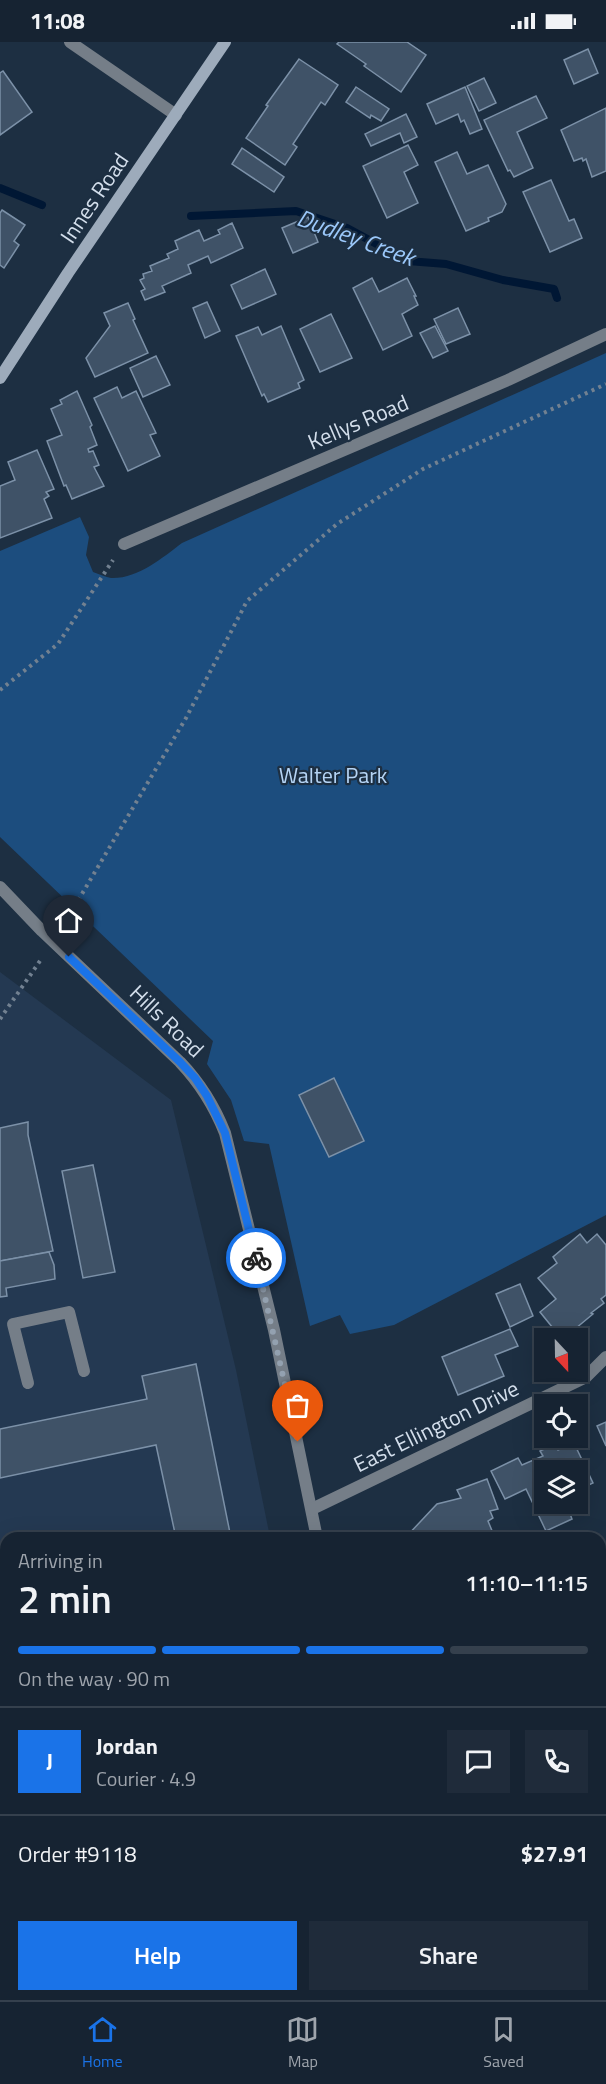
<!DOCTYPE html>
<meta charset="utf-8">
<style>
:root{--surface:#162332;--page:#1f2b3a;--text:#f1f3f6;--muted:#9ea4ac;--line:#35404d;--accent:#1a73e8}
body{margin:0;font-family:"Titillium Web",sans-serif;background:var(--page);color:var(--text);height:100vh;display:flex;flex-direction:column;font-size:22px;white-space:nowrap}
*{box-sizing:border-box;margin:0}
p{font-size:20px;color:var(--muted)}
.icon{flex:none;width:33px;height:33px;fill:none;stroke:currentColor;stroke-width:2;stroke-linecap:round;stroke-linejoin:round}
.map{position:relative;flex:1;overflow:hidden}
.drawer{position:absolute;left:0px;top:1490px;width:606px;height:470px;display:flex;flex-direction:column;background:var(--surface);border-radius:18px 18px 0 0;box-shadow:0 6px 24px #0002,0 0 0 2px var(--line)}
.drawer>*{flex:none}
.needle{width:39px;rotate:158deg}
.tools{position:absolute;left:534px;top:1286px;display:grid;gap:12px}
.tools a{display:grid;place-items:center;width:54px;height:54px;border-radius:0px;background:var(--surface);box-shadow:0 6px 24px #0002,0 0 0 2px var(--line);font-size:30px}
.pin{position:absolute;display:grid;place-items:center;width:51px;height:51px;color:#fff;margin:-62px -26px;border-radius:50% 50% 50% 0;rotate:-45deg;box-shadow:0 0 6px #0007}
.pin .icon{rotate:45deg}
.courier{position:absolute;display:grid;place-items:center;width:60px;height:60px;margin:-30px;border:4px solid #1a73e8;border-radius:50%;background:#fff;color:#222;box-shadow:0 2px 8px #0007}
.headline em{font-style:normal;font-weight:600}
.headline div{display:flex;flex-direction:column-reverse}
.headline{display:flex;align-items:center;justify-content:space-between;height:102px;padding:0 18px}
h1{font-size:39px;font-weight:600;line-height:45px}
.bar{display:grid;grid-template-columns:repeat(4,1fr);gap:9px 6px;align-content:center;height:72px;padding:0 18px}
.bar i{height:8px;border-radius:4px;background:var(--line)}
.bar .on{background:var(--accent)}
.bar p{grid-column:span 4}
.line{display:flex;align-items:center;gap:15px;padding:0 18px;border-top:2px solid var(--line)}
.line div{flex:1}
.round{display:grid;place-items:center;flex:none;width:63px;height:63px;border-radius:0px;background:var(--page)}
.action{display:flex;gap:12px;margin-top:auto;padding:12px 18px}
.action a{flex:1;height:69px;border-radius:0px;background:var(--accent);color:#fff;font-size:24px;font-weight:600;line-height:69px;text-align:center}
.action a+a{background:var(--page);color:var(--text)}
.status{display:flex;justify-content:space-between;align-items:center;height:42px;padding:0 30px;background:var(--surface);direction:ltr}
.status svg{height:16px;fill:currentColor}
.menu{display:flex;justify-content:space-around;align-items:center;height:84px;border-top:2px solid var(--line);background:var(--surface);font-size:16px;color:var(--muted)}
.menu a{display:grid;justify-items:center;gap:3px}
.menu .on{color:var(--accent)}
.map>svg:first-child{display:block}
</style>
<div class="status"><b>11:08</b><svg viewBox="0 0 49 12"><path d="M0 12V9h3v3zM5 12V6h3v6zM10 12V3h3v9zM15 12V0h3v12zM26 1h20v11H26zM47 4h2v5h-2z"/></svg></div>
<div class="map">
<svg width="606" height="1958" viewBox="0 0 606 1958">
<rect width="100%" height="100%" fill="#1d2f42"/>
<path fill="#243952" d="M0,930L171,1058L236,1328L270,1495L6,1496V1953H70V1958H0Z"/>
<g fill="#1c4d7e">
<path d="M606,311V1173L394,1283L350,1292L340,1273L310,1284L269,1102L244,1099L231,1058L207,1022L213,999L0,795V509L80,475L89,495L86,513L93,530C99,532 106,535 111,536C138,537 162,516 182,501Z"/>
<path d="M0,1714L6,1724V1953H70V1958H0Z"/>
</g>
<g fill="none" stroke-linecap="round" stroke-linejoin="round">
<g stroke="#001734" stroke-width="8">
<path d="M0,146L42,163"/>
<path d="M191,174L296,169L347,186L408,219L446,222L503,238L554,247L557,256"/>
</g>
</g>
<g fill="#3f5267" stroke="#7c91a8" stroke-width="1.5">
<path d="M339,0H407L426,13L401,50L364,24L366,22L337,2Z"/>
<path d="M588,7L598,31L574,42L564,18Z"/>
<path d="M299,17L338,43L325,63L321,60L293,102L297,105L285,123L246,96L268,64L266,63Z"/>
<path d="M3,29L32,70L0,93V31Z"/>
<path d="M484,36L496,61L479,69L467,44Z"/>
<path d="M356,45L389,67L381,79L371,73L370,76L346,60Z"/>
<path d="M465,45L482,87L470,92L464,78L461,80L458,72L436,82L427,62Z"/>
<path d="M536,54L547,76L517,90L533,126L514,135L510,128L508,129L484,78Z"/>
<path d="M606,66V129L592,135L586,117L583,119L582,116L574,119L561,88Z"/>
<path d="M406,72L417,95L404,101L400,91L371,104L365,92Z"/>
<path d="M408,103L418,123L404,130L418,161L387,176L363,124Z"/>
<path d="M242,106L284,135L274,150L232,122Z"/>
<path d="M457,110L467,132L488,123L506,162L502,170L488,176L489,179L466,189L435,120Z"/>
<path d="M551,138L569,179L574,177L582,196L550,210L523,150Z"/>
<path d="M2,168L25,183L14,199L19,203L4,226L0,223V171Z"/>
<path d="M308,175L318,200L293,211L282,186Z"/>
<path d="M232,181L243,206L211,221L208,214L188,223L191,231L162,244L165,250L145,258L141,249L145,247L140,238L144,236L143,232L152,229L150,224L169,216L167,212L178,207L175,199L199,188L204,199L220,192L218,188Z"/>
<path d="M265,227L276,252L242,267L231,243Z"/>
<path d="M372,236L379,250L407,236L416,254H414L418,263L402,272L412,294L383,308L353,246Z"/>
<path d="M207,260L220,289L205,296L193,266Z"/>
<path d="M128,261L135,277L133,278L148,311L95,335L86,316L110,284L104,271Z"/>
<path d="M458,266L470,292L446,302L434,277Z"/>
<path d="M331,272L352,316L320,330L300,287Z"/>
<path d="M281,284L304,338L298,341L300,346L268,360L264,352L262,354L236,294L258,285L262,293Z"/>
<path d="M435,284L448,309L433,316L420,291Z"/>
<path d="M156,314L170,343L143,355L130,326Z"/>
<path d="M117,345L122,356L136,349L156,391L150,393L160,414L128,429L94,356Z"/>
<path d="M77,349L92,383L90,385L97,403L88,407L89,410L93,409L99,423L94,425L104,444L72,457L66,443L64,444L47,399L62,393L51,367L62,362L60,358Z"/>
<path d="M37,408L54,447L46,450L49,454L44,457L52,476L0,496V444L15,438L8,420Z"/>
<path d="M334,1036L364,1099L329,1115L299,1053Z"/>
<path d="M28,1080V1093L53,1209L0,1219V1086Z"/>
<path d="M93,1123L115,1230L83,1236L62,1129Z"/>
<path d="M580,1192L587,1201L597,1192L606,1203V1253L601,1257L604,1261L591,1271L593,1272L564,1296H561L540,1270L556,1257L538,1236L557,1221L553,1215Z"/>
<path d="M49,1210L54,1223L55,1237L6,1246L7,1254L0,1255V1219Z"/>
<path d="M520,1242L533,1274L510,1285L496,1252Z"/>
<path d="M510,1287L518,1304L495,1313L504,1334L458,1353L442,1315Z"/>
<path d="M196,1322L231,1496H176L156,1403L0,1436V1387L147,1357L142,1334Z"/>
<path d="M606,1380V1404L597,1384Z"/>
<path d="M574,1401L593,1441L578,1448V1428H544V1461H566L572,1477L546,1489L526,1447L505,1457L491,1429L518,1416L522,1423L543,1414L540,1409L555,1402L558,1408Z"/>
<path d="M487,1437L498,1467L490,1469L493,1476L488,1479L495,1496H405L437,1462L461,1456L457,1448Z"/>
<path d="M600,1562H603V1569H606V1601H600Z"/>
<path d="M600,1736L606,1737V1764H600Z"/>
<rect x="600" y="1811" width="6" height="22"/>
<rect x="600" y="1881" width="6" height="23"/>
<path d="M179,1953H239L240,1958H179Z"/>
<rect x="447" y="1953" width="23" height="3"/>
<rect x="524" y="1953" width="45" height="5"/>
</g>
<g fill="none" stroke-linecap="round" stroke-linejoin="round">
<g stroke="#728191" stroke-width="4" stroke-dasharray="3 4.5" stroke-linecap="butt">
<path d="M0,648L58,602L113,518"/>
<path d="M63,884L186,676L247,559L337,482L423,427L606,342"/>
<path d="M0,977L42,916"/>
</g>
<path stroke="#757e88" stroke-width="12" d="M28,1341L13,1282L69,1270L84,1329"/>
<g stroke="#757e88" stroke-width="12">
<path d="M70,0L176,73"/>
<path d="M124,502L508,338L606,292"/>
<path d="M0,845L42,889L180,1020C200,1041 214,1063 225,1091L274,1288L317,1496"/>
<path d="M312,1467L586,1335L606,1315"/>
<path d="M358,1953V1958"/>
</g>
<path stroke="#9dabbb" stroke-width="12" d="M0,336L68,231L225,0"/>
</g>
<g fill="none" stroke-linecap="round" stroke-linejoin="round">
<path stroke="#93a1b0" stroke-width="6" stroke-dasharray="0 10.8" d="M256,1216L298,1400"/>
<path stroke="#1a73e8" stroke-width="8" d="M69,915L180,1020L195,1036L207,1054L225,1091L256,1216"/>
</g>
<g text-anchor="middle" dominant-baseline="central" stroke-width="4.5" stroke-linejoin="round" paint-order="stroke">
<g font-size="22" fill="#d3deeb" stroke="#1d2f42">
<text transform="translate(94 156) rotate(-56)">Innes Road</text>
<text transform="translate(358 380) rotate(-23)">Kellys Road</text>
<text transform="translate(167 979) rotate(44)">Hills Road</text>
<text transform="translate(436 1384) rotate(-26)">East Ellington Drive</text>
</g>
<g font-size="22" fill="#b5d4f5" stroke="#1d2f42">
<text x="333" y="733">Walter Park</text>
</g>
<g font-size="24" font-style="italic" fill="#9bc8fa" stroke="#1d2f42">
<text transform="translate(356 195) rotate(20)">Dudley Creek</text>
</g>
</g>
</svg>
<div class="tools">
<a><svg class="needle" viewBox="-14 -14 28 28"><path d="M0-13l5 13h-10z" fill="#e53935"/><path d="M0 13l5-13h-10z" fill="#9ea4ac"/></svg></a>
<a><svg class="icon" aria-label="locate" viewBox="0 0 24 24"><circle cx="12" cy="12" r="6"/><path d="M12 2v4M12 18v4M2 12h4M18 12h4"/></svg></a>
<a><svg class="icon" aria-label="layers" viewBox="0 0 24 24"><path d="M12 4l9 5-9 5-9-5zM3 14l9 5 9-5"/></svg></a>
</div>
<div class="pin" style="left:298px;top:1400px;background:#ea580c"><svg class="icon" aria-label="bag" viewBox="0 0 24 24"><path d="M5 8h14l-1 12H6zM9 8a3 3 0 0 1 6 0"/></svg></div>
<div class="pin" style="left:69px;top:915px;background:#1f2937"><svg class="icon" aria-label="home" viewBox="0 0 24 24"><path d="M3 11l9-7 9 7M6 9v11h12V9"/></svg></div>
<div class="courier" style="left:256px;top:1216px"><svg class="icon" aria-label="bike" viewBox="0 0 24 24"><circle cx="6" cy="16" r="4"/><circle cx="18" cy="16" r="4"/><path d="M6 16l4-8h5l3 8M10 8l3 8H6M13 5h3"/></svg></div>
<section class="drawer">
<div class="headline"><div><h1>2 min</h1><p>Arriving in</p></div><em>11:10–11:15</em></div>
<div class="bar"><i class="on"></i><i class="on"></i><i class="on"></i><i></i><p>On the way · 90 m</p></div>
<div class="line" style="height:108px"><b class="round" style="background:var(--accent);color:#fff">J</b><div><b>Jordan</b><p>Courier · 4.9</p></div><a class="round"><svg class="icon" aria-label="chat" viewBox="0 0 24 24"><path d="M4 5h16v11H9l-5 4z"/></svg></a><a class="round"><svg class="icon" aria-label="phone" viewBox="0 0 24 24"><path d="M5 4h4l2 5-3 2q2 4 5 5l2-3 5 2v4C11 20 4 13 5 4z"/></svg></a></div>
<div class="line" style="height:78px"><div>Order #9118</div><b>$27.91</b></div>
<div class="action"><a>Help</a><a>Share</a></div>
</section>
</div>
<nav class="menu">
<a class="on"><svg class="icon" aria-label="home" viewBox="0 0 24 24"><path d="M3 11l9-7 9 7M6 9v11h12V9"/></svg>Home</a>
<a><svg class="icon" aria-label="map" viewBox="0 0 24 24"><path d="M3 6l6-2 6 2 6-2v14l-6 2-6-2-6 2zM9 4v14M15 6v14"/></svg>Map</a>
<a><svg class="icon" aria-label="saved" viewBox="0 0 24 24"><path d="M7 4h10v16l-5-4-5 4z"/></svg>Saved</a>
</nav>
